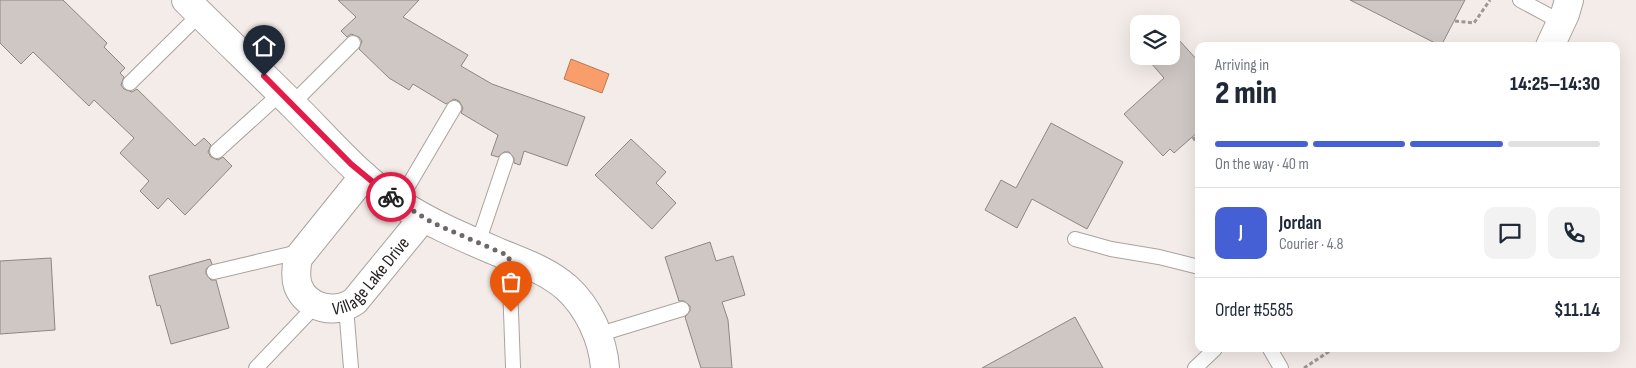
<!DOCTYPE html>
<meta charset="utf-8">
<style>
:root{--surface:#fff;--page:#f2f2f3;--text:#1f2937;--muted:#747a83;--line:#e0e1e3;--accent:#4560d4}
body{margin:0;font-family:"Sofia Sans Condensed",sans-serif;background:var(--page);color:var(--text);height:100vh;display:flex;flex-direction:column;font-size:19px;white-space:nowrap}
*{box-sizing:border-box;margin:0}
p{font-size:16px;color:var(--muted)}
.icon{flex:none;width:28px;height:28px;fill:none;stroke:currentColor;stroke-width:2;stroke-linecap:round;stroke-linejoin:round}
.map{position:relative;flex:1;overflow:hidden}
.details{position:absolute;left:1195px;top:42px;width:425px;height:310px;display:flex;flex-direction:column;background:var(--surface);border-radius:10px;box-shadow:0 5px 20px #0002}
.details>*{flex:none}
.controls{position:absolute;left:1130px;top:15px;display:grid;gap:10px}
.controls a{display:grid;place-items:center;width:50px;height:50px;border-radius:10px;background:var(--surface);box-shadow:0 5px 20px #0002;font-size:25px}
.pin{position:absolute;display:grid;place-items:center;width:42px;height:42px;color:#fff;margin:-51px -21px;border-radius:50% 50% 50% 0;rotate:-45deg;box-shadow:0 0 5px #0007}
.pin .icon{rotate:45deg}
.courier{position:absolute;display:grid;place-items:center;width:50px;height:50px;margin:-25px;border:4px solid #e11d48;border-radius:50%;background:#fff;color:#222;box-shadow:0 1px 6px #0007}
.headline em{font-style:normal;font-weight:800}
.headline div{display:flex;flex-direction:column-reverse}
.headline{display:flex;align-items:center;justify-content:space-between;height:85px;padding:0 20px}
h1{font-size:32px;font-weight:800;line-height:38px}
.bar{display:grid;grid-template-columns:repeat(4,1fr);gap:8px 5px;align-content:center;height:60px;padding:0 20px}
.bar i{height:6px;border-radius:4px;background:var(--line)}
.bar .active{background:var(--accent)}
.bar p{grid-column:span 4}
.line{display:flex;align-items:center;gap:12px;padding:0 20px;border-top:1px solid var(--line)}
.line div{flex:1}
.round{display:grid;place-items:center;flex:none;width:52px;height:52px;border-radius:10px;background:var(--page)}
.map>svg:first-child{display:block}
</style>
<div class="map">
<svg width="1636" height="368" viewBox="0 0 1636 368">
<rect width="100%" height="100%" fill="#f4ece8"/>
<path fill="#f99e6b" stroke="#b97955" d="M571,59L609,74L602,93L564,79Z"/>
<g fill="#cec7c3" stroke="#8d8682">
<path d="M0,0H63L107,43L104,47L125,68L120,73L124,77L121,85L124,89L132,92L137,89L195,146L204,138L211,145L208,152L211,157L218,160L223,157L232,166L185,215L168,198L158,209L140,191L149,181L120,153L134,138L94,100L89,106L33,52L21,64L0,43Z"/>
<path d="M338,0H419L403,17L468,55L461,66L492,84L585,117L567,166L524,151L520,165L514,163V158L509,152H504L498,157L491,155L498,135L461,113L463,108L459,101L454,99L446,104L413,84L409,90L389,78L359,49L362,41L359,37L351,34L347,37L341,31L356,17Z"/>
<path d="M1350,0H1465L1441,46Z"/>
<path d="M1178,39L1199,62V131L1174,153L1170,149L1163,156L1124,114L1164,78L1151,63L1159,56H1171V45Z"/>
<path d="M1051,123L1123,162L1087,229L1032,199L1017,228L985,210L1001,180L1016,188Z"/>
<path d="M631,139L666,172L656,183L676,203L652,229L595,175Z"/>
<path d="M710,242L716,261L733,256L745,295L722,302L728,320L732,368H701L685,317L690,311V306L684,301H679L665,257Z"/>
<path d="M51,258L55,330L0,334V261Z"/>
<path d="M210,259L212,264L206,269V274L211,280H216L229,328L171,344L160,305L157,306L149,276Z"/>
<path d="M1075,317L1103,368H982Z"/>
</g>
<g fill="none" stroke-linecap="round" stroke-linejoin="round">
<g stroke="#aaa39f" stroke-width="16">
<g id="lane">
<path d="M1520,0L1561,22"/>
<path d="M130,83L200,14"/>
<path d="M292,104L353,43"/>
<path d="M217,151L281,93"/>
<path d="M398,203L454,108"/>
<path d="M1075,239L1111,249L1159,257L1199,267"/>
<path d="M478,243L506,160"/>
<path d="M509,257L513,367"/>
<path d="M214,272L303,251"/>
<path d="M346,307L351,368"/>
<path d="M597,335L682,309"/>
<path d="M1270,349L1281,368"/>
<path d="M256,368L316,305"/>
<path d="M1195,368L1215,349"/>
</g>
</g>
<g stroke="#aaa39f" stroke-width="30">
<g id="street">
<path d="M186,0C222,36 260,72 296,108C329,141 360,178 399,203C431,224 465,238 500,253C524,263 548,271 567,288C588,307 603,339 605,368"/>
<path d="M1550,46L1565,14L1569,0"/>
<path id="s1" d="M364,176L298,258C296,268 295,277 298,286C307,309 336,315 355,301L423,218"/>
</g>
</g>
<g stroke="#9e9895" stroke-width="3" stroke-dasharray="4 2.5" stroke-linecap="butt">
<path d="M1455,21L1474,23L1490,0"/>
<path d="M1193,137L1199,147"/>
<path d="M1342,349L1343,351"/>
<path d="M1304,368L1333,349"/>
</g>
<use href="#lane" stroke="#fff" stroke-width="14"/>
<use href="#street" stroke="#fff" stroke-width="28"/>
</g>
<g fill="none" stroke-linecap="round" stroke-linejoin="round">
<path stroke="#6d6967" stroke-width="5" stroke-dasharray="0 9" d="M391,197L433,223L509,256L511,312"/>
<path stroke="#e11d48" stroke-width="6" d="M264,76L351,164L391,197"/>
</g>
<g text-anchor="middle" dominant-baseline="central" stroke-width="4" stroke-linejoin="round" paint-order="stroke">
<g font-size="18" fill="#252221" stroke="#f4ece8">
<text stroke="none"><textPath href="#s1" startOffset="229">Village Lake Drive</textPath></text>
</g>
</g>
</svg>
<div class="controls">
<a><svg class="icon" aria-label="layers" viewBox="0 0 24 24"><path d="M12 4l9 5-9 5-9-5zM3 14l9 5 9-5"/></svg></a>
</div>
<div class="pin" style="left:511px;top:312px;background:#ea580c"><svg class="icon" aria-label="bag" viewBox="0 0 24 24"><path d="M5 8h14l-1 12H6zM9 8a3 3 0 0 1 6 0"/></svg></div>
<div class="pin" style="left:264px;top:76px;background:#1f2937"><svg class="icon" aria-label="home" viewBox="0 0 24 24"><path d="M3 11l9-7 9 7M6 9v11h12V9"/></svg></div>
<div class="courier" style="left:391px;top:197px"><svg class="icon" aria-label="bike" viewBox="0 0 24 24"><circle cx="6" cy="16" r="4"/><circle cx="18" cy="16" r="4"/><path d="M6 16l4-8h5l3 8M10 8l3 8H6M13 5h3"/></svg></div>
<section class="details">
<div class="headline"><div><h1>2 min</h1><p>Arriving in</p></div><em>14:25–14:30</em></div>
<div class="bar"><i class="active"></i><i class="active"></i><i class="active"></i><i></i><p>On the way · 40 m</p></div>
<div class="line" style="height:90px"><b class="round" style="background:var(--accent);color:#fff">J</b><div><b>Jordan</b><p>Courier · 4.8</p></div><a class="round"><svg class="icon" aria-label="chat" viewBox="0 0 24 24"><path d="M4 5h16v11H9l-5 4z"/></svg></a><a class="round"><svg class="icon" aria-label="phone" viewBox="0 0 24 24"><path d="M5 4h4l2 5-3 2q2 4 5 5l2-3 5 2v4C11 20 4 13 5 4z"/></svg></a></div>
<div class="line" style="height:65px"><div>Order #5585</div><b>$11.14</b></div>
</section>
</div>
